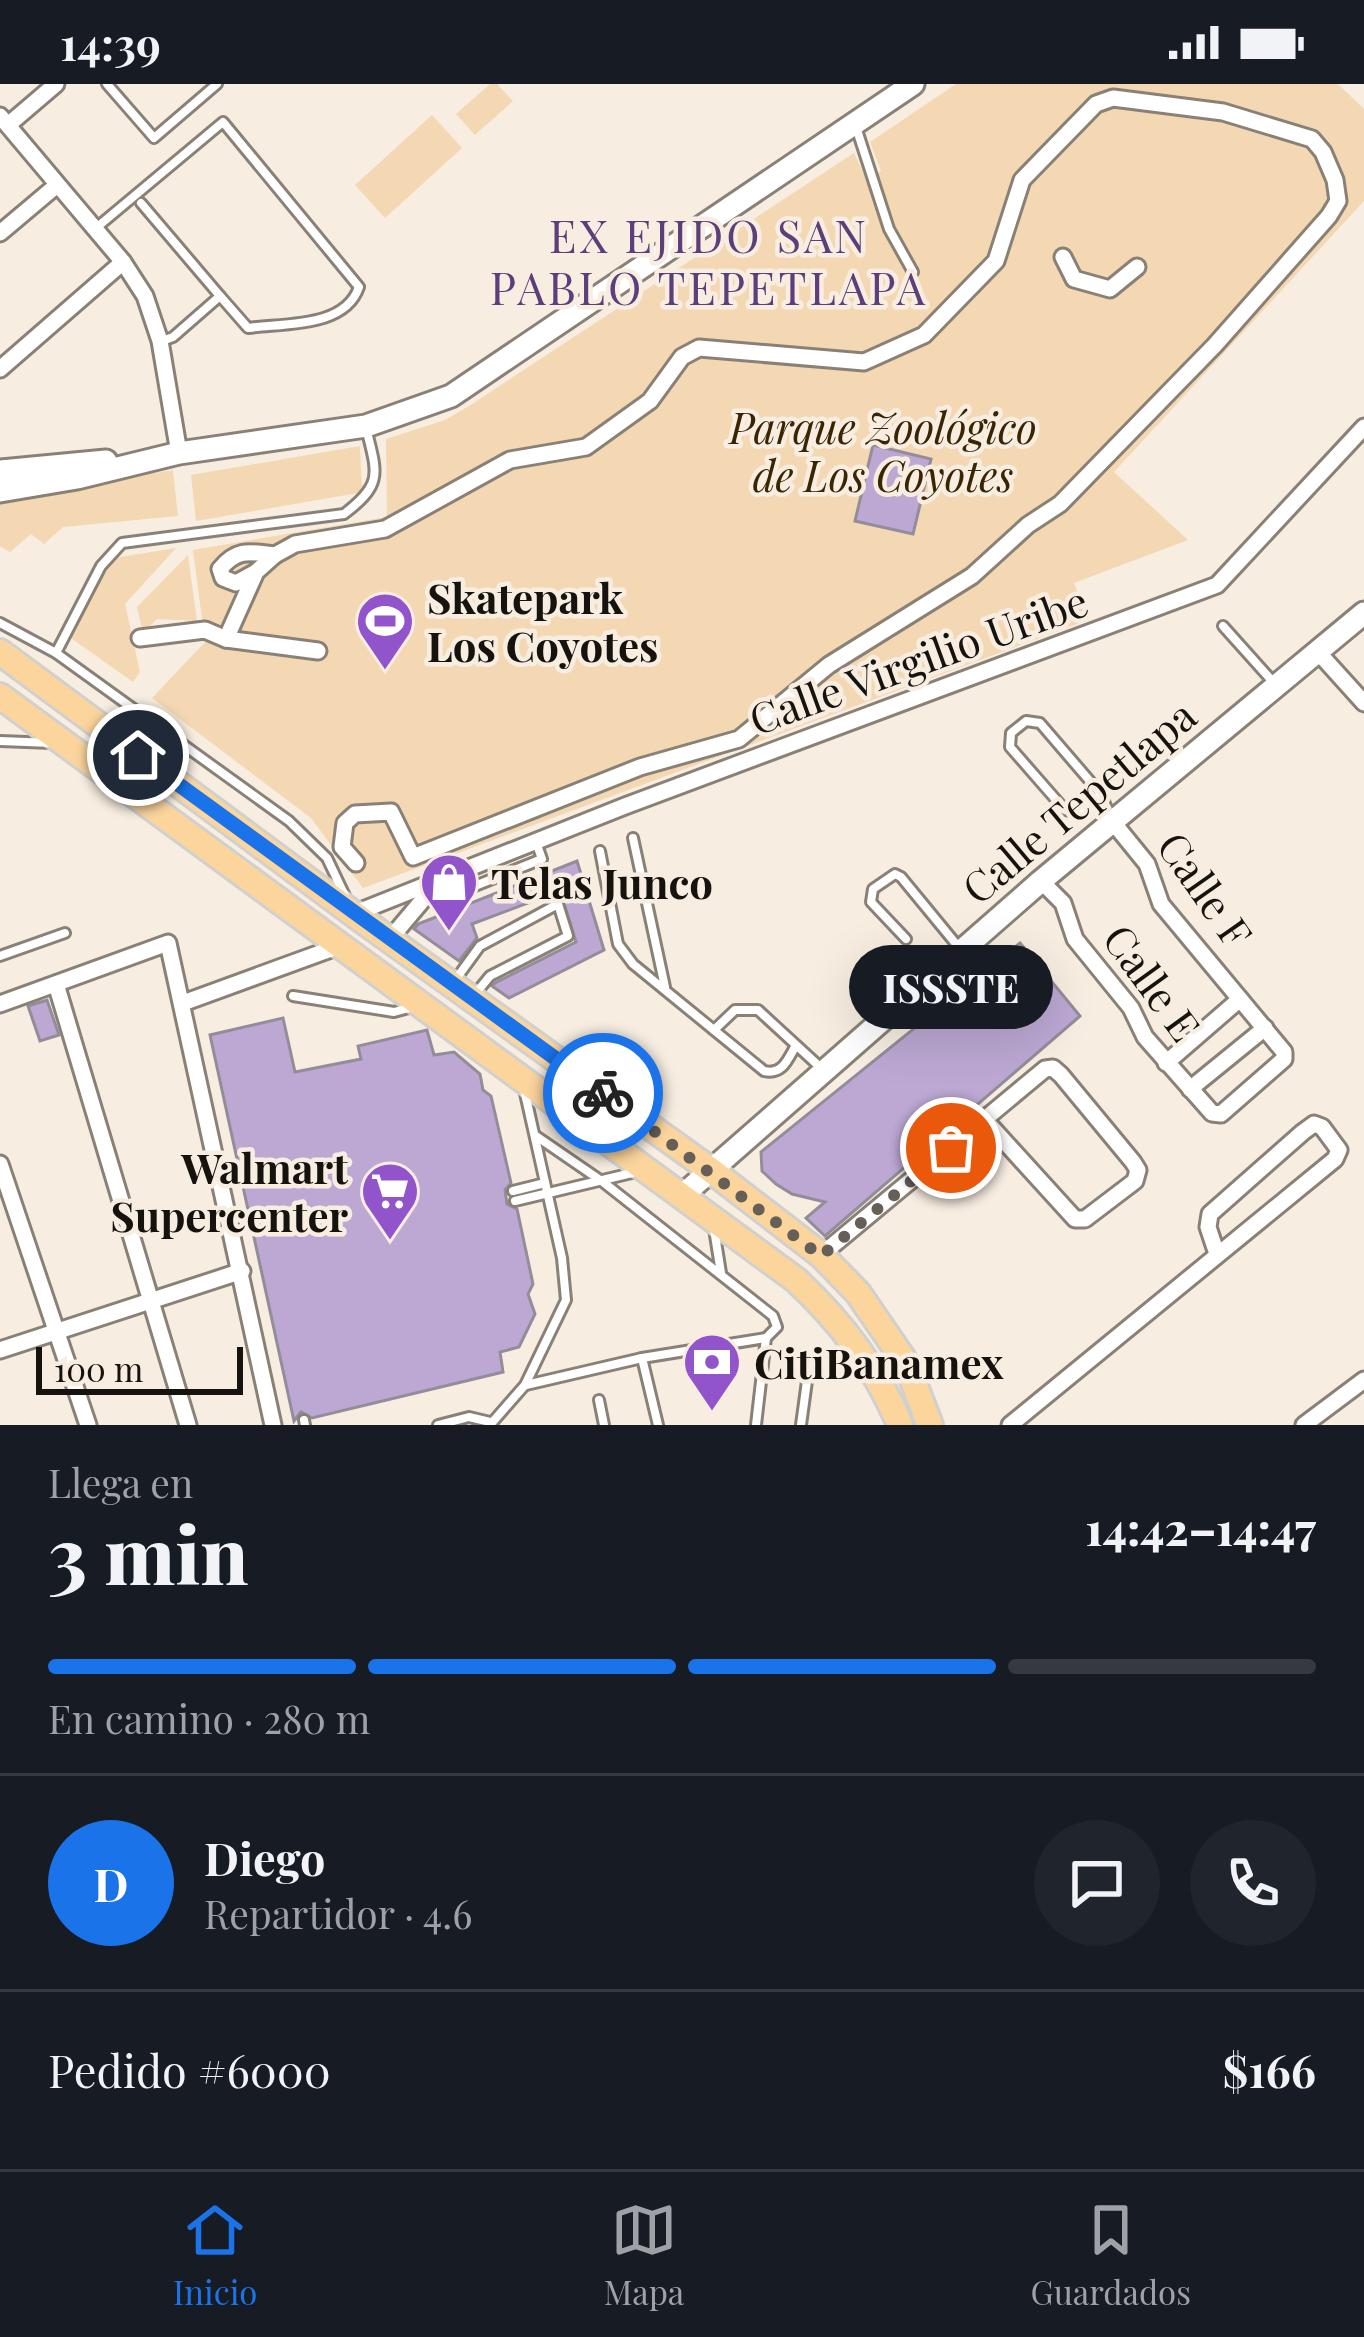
<!DOCTYPE html>
<html lang="es">
<meta charset="utf-8">
<style>
:root{--surface:#171b24;--page:#20242c;--text:#f1f3f6;--muted:#9ea1a6;--line:#363941;--accent:#1a73e8}
body{margin:0;font-family:"Playfair Display",serif;background:var(--page);color:var(--text);height:100vh;display:flex;flex-direction:column;font-size:45px;white-space:nowrap}
*{box-sizing:border-box;margin:0}
p{font-size:39px;color:var(--muted)}
.icon{flex:none;width:66px;height:66px;fill:none;stroke:currentColor;stroke-width:2;stroke-linecap:round;stroke-linejoin:round}
.map{position:relative;height:1341px;overflow:hidden}
.side{display:flex;flex-direction:column;background:var(--surface);flex:1}
.side>*{flex:none}
.scale{position:absolute;left:36px;bottom:30px;width:207px;box-sizing:border-box;padding-left:12px;border:6px solid #16130e;border-top:0;font-size:33px;line-height:42px;white-space:nowrap;color:#16130e;-webkit-text-stroke:9px #f7ede1;paint-order:stroke}
.pin{position:absolute;display:grid;place-items:center;width:102px;height:102px;color:#fff;margin:-51px;border:6px solid #fff;border-radius:50%;box-shadow:0 3px 12px #0007}
.courier{position:absolute;display:grid;place-items:center;width:120px;height:120px;margin:-60px;border:9px solid #1a73e8;border-radius:50%;background:#fff;color:#222;box-shadow:0 3px 15px #0007}
.bubble{position:absolute;height:84px;border-radius:42px;background:var(--surface);box-shadow:0 12px 48px #0002;font-size:39px;font-weight:800;line-height:84px;text-align:center}
.overview em{font-style:normal;font-weight:800}
.overview div{display:flex;flex-direction:column-reverse}
.overview{display:flex;align-items:center;justify-content:space-between;height:204px;padding:0 48px}
h1{font-size:78px;font-weight:800;line-height:90px}
.bar{display:grid;grid-template-columns:repeat(4,1fr);gap:18px 12px;align-content:center;height:144px;padding:0 48px}
.bar i{height:15px;border-radius:9px;background:var(--line)}
.bar .selected{background:var(--accent)}
.bar p{grid-column:span 4}
.line{display:flex;align-items:center;gap:30px;padding:0 48px;border-top:3px solid var(--line)}
.line div{flex:1}
.round{display:grid;place-items:center;flex:none;width:126px;height:126px;border-radius:63px;background:var(--page)}
.status{display:flex;justify-content:space-between;align-items:center;height:84px;padding:0 60px;background:var(--surface);direction:ltr}
.status svg{height:33px;fill:currentColor}
.tabs{display:flex;justify-content:space-around;align-items:center;height:168px;border-top:3px solid var(--line);background:var(--surface);font-size:33px;color:var(--muted)}
.tabs a{display:grid;justify-items:center;gap:6px}
.tabs .selected{color:var(--accent)}
.map>svg:first-child{display:block}
</style>
<div class="status"><b>14:39</b><svg viewBox="0 0 49 12"><path d="M0 12V9h3v3zM5 12V6h3v6zM10 12V3h3v9zM15 12V0h3v12zM26 1h20v11H26zM47 4h2v5h-2z"/></svg></div>
<div class="map">
<svg width="1364" height="1341" viewBox="0 0 1364 1341">
<rect width="100%" height="100%" fill="#f7ede1"/>
<g fill="#f4d8b3">
<path d="M490,0H497L513,17L475,51L456,30Z"/>
<path d="M956,0H1338L1364,25V117L1114,388L1188,456L1074,499L1088,536L363,804L311,734L152,614L205,558L193,466L387,433L386,355L445,336L469,322L854,69L867,97L881,87L870,58Z"/>
<path d="M432,31L462,64L385,134L355,101Z"/>
<path d="M360,362L362,404L358,409L196,437L191,391Z"/>
<path d="M173,386L178,432L63,443L44,460L31,450L10,468L0,462V413Z"/>
<path d="M176,464L125,520L140,588L133,598L68,552L114,474Z"/>
<path d="M188,471L197,537L157,535L143,549L137,523Z"/>
</g>
<g fill="#bca8d3" stroke="#938d9a" stroke-width="3">
<path d="M873,361L931,375L913,450L855,437Z"/>
<path d="M577,777L604,866L509,914L492,902L495,899L576,858L560,807L472,840L477,854L459,877L414,845L418,840Z"/>
<path d="M1020,859L1080,932L825,1152L806,1134L825,1118L792,1110L776,1100L762,1087L761,1068Z"/>
<path d="M47,916L59,951L40,957L28,922Z"/>
<path d="M283,934L295,988L361,975L358,962L427,946L434,971L454,968L480,990L483,1006L491,1012L511,1099L505,1106L507,1120L517,1125L533,1200L528,1210L535,1230L519,1263L500,1268L503,1288L312,1334L301,1328L294,1337L210,951Z"/>
</g>
<g fill="none" stroke-linecap="round" stroke-linejoin="round">
<g stroke="#8a8176" stroke-width="14">
<g id="lane">
<path d="M107,0L154,54L217,0"/>
<path d="M856,43L889,145L913,188"/>
<path d="M141,119L220,212"/>
<path d="M96,144L223,38L359,203C345,244 285,239 248,244L220,212L173,253L162,257"/>
<path d="M0,539L56,569L289,737L327,774L345,812"/>
<path d="M1223,542L1275,600"/>
<path d="M56,569L101,482L122,459L344,430C384,400 377,389 366,344"/>
<path d="M0,657L52,659"/>
<path d="M1101,710L1079,729L1065,726L1010,663L1011,649L1026,637L1040,639L1101,710L1112,737"/>
<path d="M633,754L665,903"/>
<path d="M600,767L618,860L633,880L764,987C782,991 787,977 795,963"/>
<path d="M435,818L542,775L536,758"/>
<path d="M906,855L871,818L873,805L895,790L901,793L961,866"/>
<path d="M0,872L65,849"/>
<path d="M456,895L480,862L558,820L568,852L490,892L476,909"/>
<path d="M293,912L394,928L416,922"/>
<path d="M714,946L735,926H758L820,983"/>
<path d="M536,1052L603,1098L773,1232L777,1243L766,1254L756,1341"/>
<path d="M513,1107L545,1099"/>
<path d="M515,1117L636,1088"/>
<path d="M714,1145L721,1189"/>
<path d="M642,1274L658,1341"/>
<path d="M526,1301L642,1274L766,1254"/>
<path d="M599,1316L604,1341"/>
<path d="M304,1336L305,1341"/>
<path d="M438,1341L469,1333L490,1338"/>
<path d="M490,1341L525,1301L566,1216L562,1174L524,1005"/>
<path d="M801,1341L810,1275"/>
</g>
</g>
<g stroke="#8a8176" stroke-width="21">
<g id="street">
<path d="M0,32L123,178L145,212L160,257L179,369"/>
<path d="M8,41L56,0"/>
<path d="M0,149L57,101"/>
<path d="M1063,173L1074,195L1110,205L1137,183"/>
<path d="M0,285L123,178"/>
<path d="M275,471L295,460L385,445L510,376L586,363L650,317L682,273L699,264L864,278L924,251L996,177L1022,96L1096,20L1113,14L1223,28L1312,55L1323,68L1335,96L1338,117L1329,132L1215,261L1060,420L1028,441L972,492L829,581L739,655L640,683L413,773L391,728L355,730L345,739L342,763L356,779"/>
<path d="M140,554L205,546L226,555L256,488L275,471C250,468 237,464 220,485L223,494L236,499L256,488"/>
<path d="M226,555L318,567"/>
<path d="M1318,568L1364,619"/>
<path d="M1041,797L1063,819L1075,855L1131,924L1145,953L1212,1029L1221,1030L1284,975V968L1161,820L1147,780L1112,737"/>
<path d="M353,830L625,722L1217,501L1364,343"/>
<path d="M389,856L432,805"/>
<path d="M56,900L188,1341"/>
<path d="M183,919L342,861"/>
<path d="M0,920L168,859L273,1341"/>
<path d="M1166,979L1240,915"/>
<path d="M1190,1005L1265,944"/>
<path d="M0,1080L88,1341"/>
<path d="M821,1171L1045,985L1053,984L1061,991L1133,1078L1138,1086L1135,1097L1085,1135H1075L985,1036"/>
<path d="M0,1266L242,1187"/>
<path d="M1010,1341L1335,1075L1339,1066L1322,1043L1314,1040L1303,1048L1210,1130L1208,1143L1217,1170"/>
<path d="M1304,1341L1364,1296"/>
</g>
</g>
<g stroke="#8a8176" stroke-width="27">
<g id="secondary">
<path d="M0,387L106,377"/>
<path d="M0,407L77,394L179,369L366,342L451,312L913,0"/>
<path d="M684,1110L1041,797L1364,529"/>
</g>
</g>
<g stroke="#d0d0cf" stroke-width="30">
<g id="primary">
<path d="M0,568L362,836L712,1087L821,1171L858,1209L906,1279L930,1341"/>
<path d="M0,612L796,1196C840,1237 877,1285 900,1341"/>
</g>
</g>
<use href="#lane" stroke="#fff" stroke-width="8"/>
<use href="#street" stroke="#fff" stroke-width="15"/>
<use href="#secondary" stroke="#fff" stroke-width="21"/>
<use href="#primary" stroke="#fcd59d" stroke-width="24"/>
</g>
<g fill="none" stroke-linecap="round" stroke-linejoin="round">
<path stroke="#655f58" stroke-width="12" stroke-dasharray="0 21.6" d="M603,1009L821,1172L951,1064"/>
<path stroke="#1a73e8" stroke-width="15" d="M138,671L603,1009"/>
</g>
<defs>
<g id="stadium-pin" transform="scale(3)"><path d="M0 17L-7.5 6A9.5 9.5 0 1 1 7.5 6Z" fill="#9254ca" stroke="#f7ede1"/><path d="M0-5a6.5 5 0 1 0 0 10a6.5 5 0 1 0 0-10ZM-3.5-1.8h7v3.6h-7Z" fill="#fff"/></g>
<g id="shop-pin" transform="scale(3)"><path d="M0 17L-7.5 6A9.5 9.5 0 1 1 7.5 6Z" fill="#9254ca" stroke="#f7ede1"/><path d="M-5-2.5h2.3a2.7 3.5 0 0 1 5.4 0H5L5.5 6h-11ZM-1.5-2.5h3a1.5 2.3 0 0 0-3 0Z" fill="#fff"/></g>
<g id="supermarket-pin" transform="scale(3)"><path d="M0 17L-7.5 6A9.5 9.5 0 1 1 7.5 6Z" fill="#9254ca" stroke="#f7ede1"/><path d="M-6-5.5h2.5l.6 2H6L4.5 2H-2.5L-4.4-4H-6ZM-1.5 3.2a1.3 1.3 0 1 0 .1 0ZM3 3.2a1.3 1.3 0 1 0 .1 0Z" fill="#fff"/></g>
<g id="bank-pin" transform="scale(3)"><path d="M0 17L-7.5 6A9.5 9.5 0 1 1 7.5 6Z" fill="#9254ca" stroke="#f7ede1"/><path d="M-6-4H6V4H-6ZM0-2.3a2.3 2.3 0 1 0 0 4.6a2.3 2.3 0 1 0 0-4.6Z" fill="#fff"/></g>
</defs>
<g fill-rule="evenodd">
<use href="#stadium-pin" x="385" y="537"/>
<use href="#shop-pin" x="449" y="798"/>
<use href="#supermarket-pin" x="390" y="1107"/>
<use href="#bank-pin" x="712" y="1278"/>
</g>
<g text-anchor="middle" dominant-baseline="central" stroke-width="9" stroke-linejoin="round" paint-order="stroke">
<g font-size="42" font-style="italic" fill="#3a2503" stroke="#f7ede1">
<text x="883" y="343">Parque Zoológico<tspan x="883" dy="48">de Los Coyotes</tspan></text>
</g>
<g font-size="42" font-weight="bold" fill="#16130e" stroke="#f7ede1" text-anchor="start">
<text x="427" y="513">Skatepark<tspan x="427" dy="48">Los Coyotes</tspan></text>
<text x="491" y="798">Telas Junco</text>
<text x="348" y="1083" text-anchor="end">Walmart<tspan x="348" dy="48">Supercenter</tspan></text>
<text x="754" y="1278">CitiBanamex</text>
</g>
<g font-size="42" fill="#16130e" stroke="#f7ede1">
<text transform="translate(918 575) rotate(-20)">Calle Virgilio Uribe</text>
<text transform="translate(1078 717) rotate(-40)">Calle Tepetlapa</text>
<text transform="translate(1206 805) rotate(55)">Calle F</text>
<text transform="translate(1153 898) rotate(54)">Calle E</text>
</g>
<g font-size="45" letter-spacing="3" fill="#5c3e7a" stroke="#f7ede1">
<text x="709" y="150">EX EJIDO SAN<tspan x="709" dy="52">PABLO TEPETLAPA</tspan></text>
</g>
</g>
</svg>
<div class="scale">100 m</div>
<div class="pin" style="left:951px;top:1064px;background:#ea580c"><svg class="icon" aria-label="bag" viewBox="0 0 24 24"><path d="M5 8h14l-1 12H6zM9 8a3 3 0 0 1 6 0"/></svg></div>
<div class="pin" style="left:138px;top:671px;background:#1f2937"><svg class="icon" aria-label="home" viewBox="0 0 24 24"><path d="M3 11l9-7 9 7M6 9v11h12V9"/></svg></div>
<div class="courier" style="left:603px;top:1009px"><svg class="icon" aria-label="bike" viewBox="0 0 24 24"><circle cx="6" cy="16" r="4"/><circle cx="18" cy="16" r="4"/><path d="M6 16l4-8h5l3 8M10 8l3 8H6M13 5h3"/></svg></div>
<div class="bubble" style="left:849px;top:861px;width:204px">ISSSTE</div>
</div>
<section class="side">
<div class="overview"><div><h1>3 min</h1><p>Llega en</p></div><em>14:42–14:47</em></div>
<div class="bar"><i class="selected"></i><i class="selected"></i><i class="selected"></i><i></i><p>En camino · 280 m</p></div>
<div class="line" style="height:216px"><b class="round" style="background:var(--accent);color:#fff">D</b><div><b>Diego</b><p>Repartidor · 4.6</p></div><a class="round"><svg class="icon" aria-label="chat" viewBox="0 0 24 24"><path d="M4 5h16v11H9l-5 4z"/></svg></a><a class="round"><svg class="icon" aria-label="phone" viewBox="0 0 24 24"><path d="M5 4h4l2 5-3 2q2 4 5 5l2-3 5 2v4C11 20 4 13 5 4z"/></svg></a></div>
<div class="line" style="height:156px"><div>Pedido #6000</div><b>$166</b></div>
</section>
<nav class="tabs">
<a class="selected"><svg class="icon" aria-label="home" viewBox="0 0 24 24"><path d="M3 11l9-7 9 7M6 9v11h12V9"/></svg>Inicio</a>
<a><svg class="icon" aria-label="map" viewBox="0 0 24 24"><path d="M3 6l6-2 6 2 6-2v14l-6 2-6-2-6 2zM9 4v14M15 6v14"/></svg>Mapa</a>
<a><svg class="icon" aria-label="saved" viewBox="0 0 24 24"><path d="M7 4h10v16l-5-4-5 4z"/></svg>Guardados</a>
</nav>
